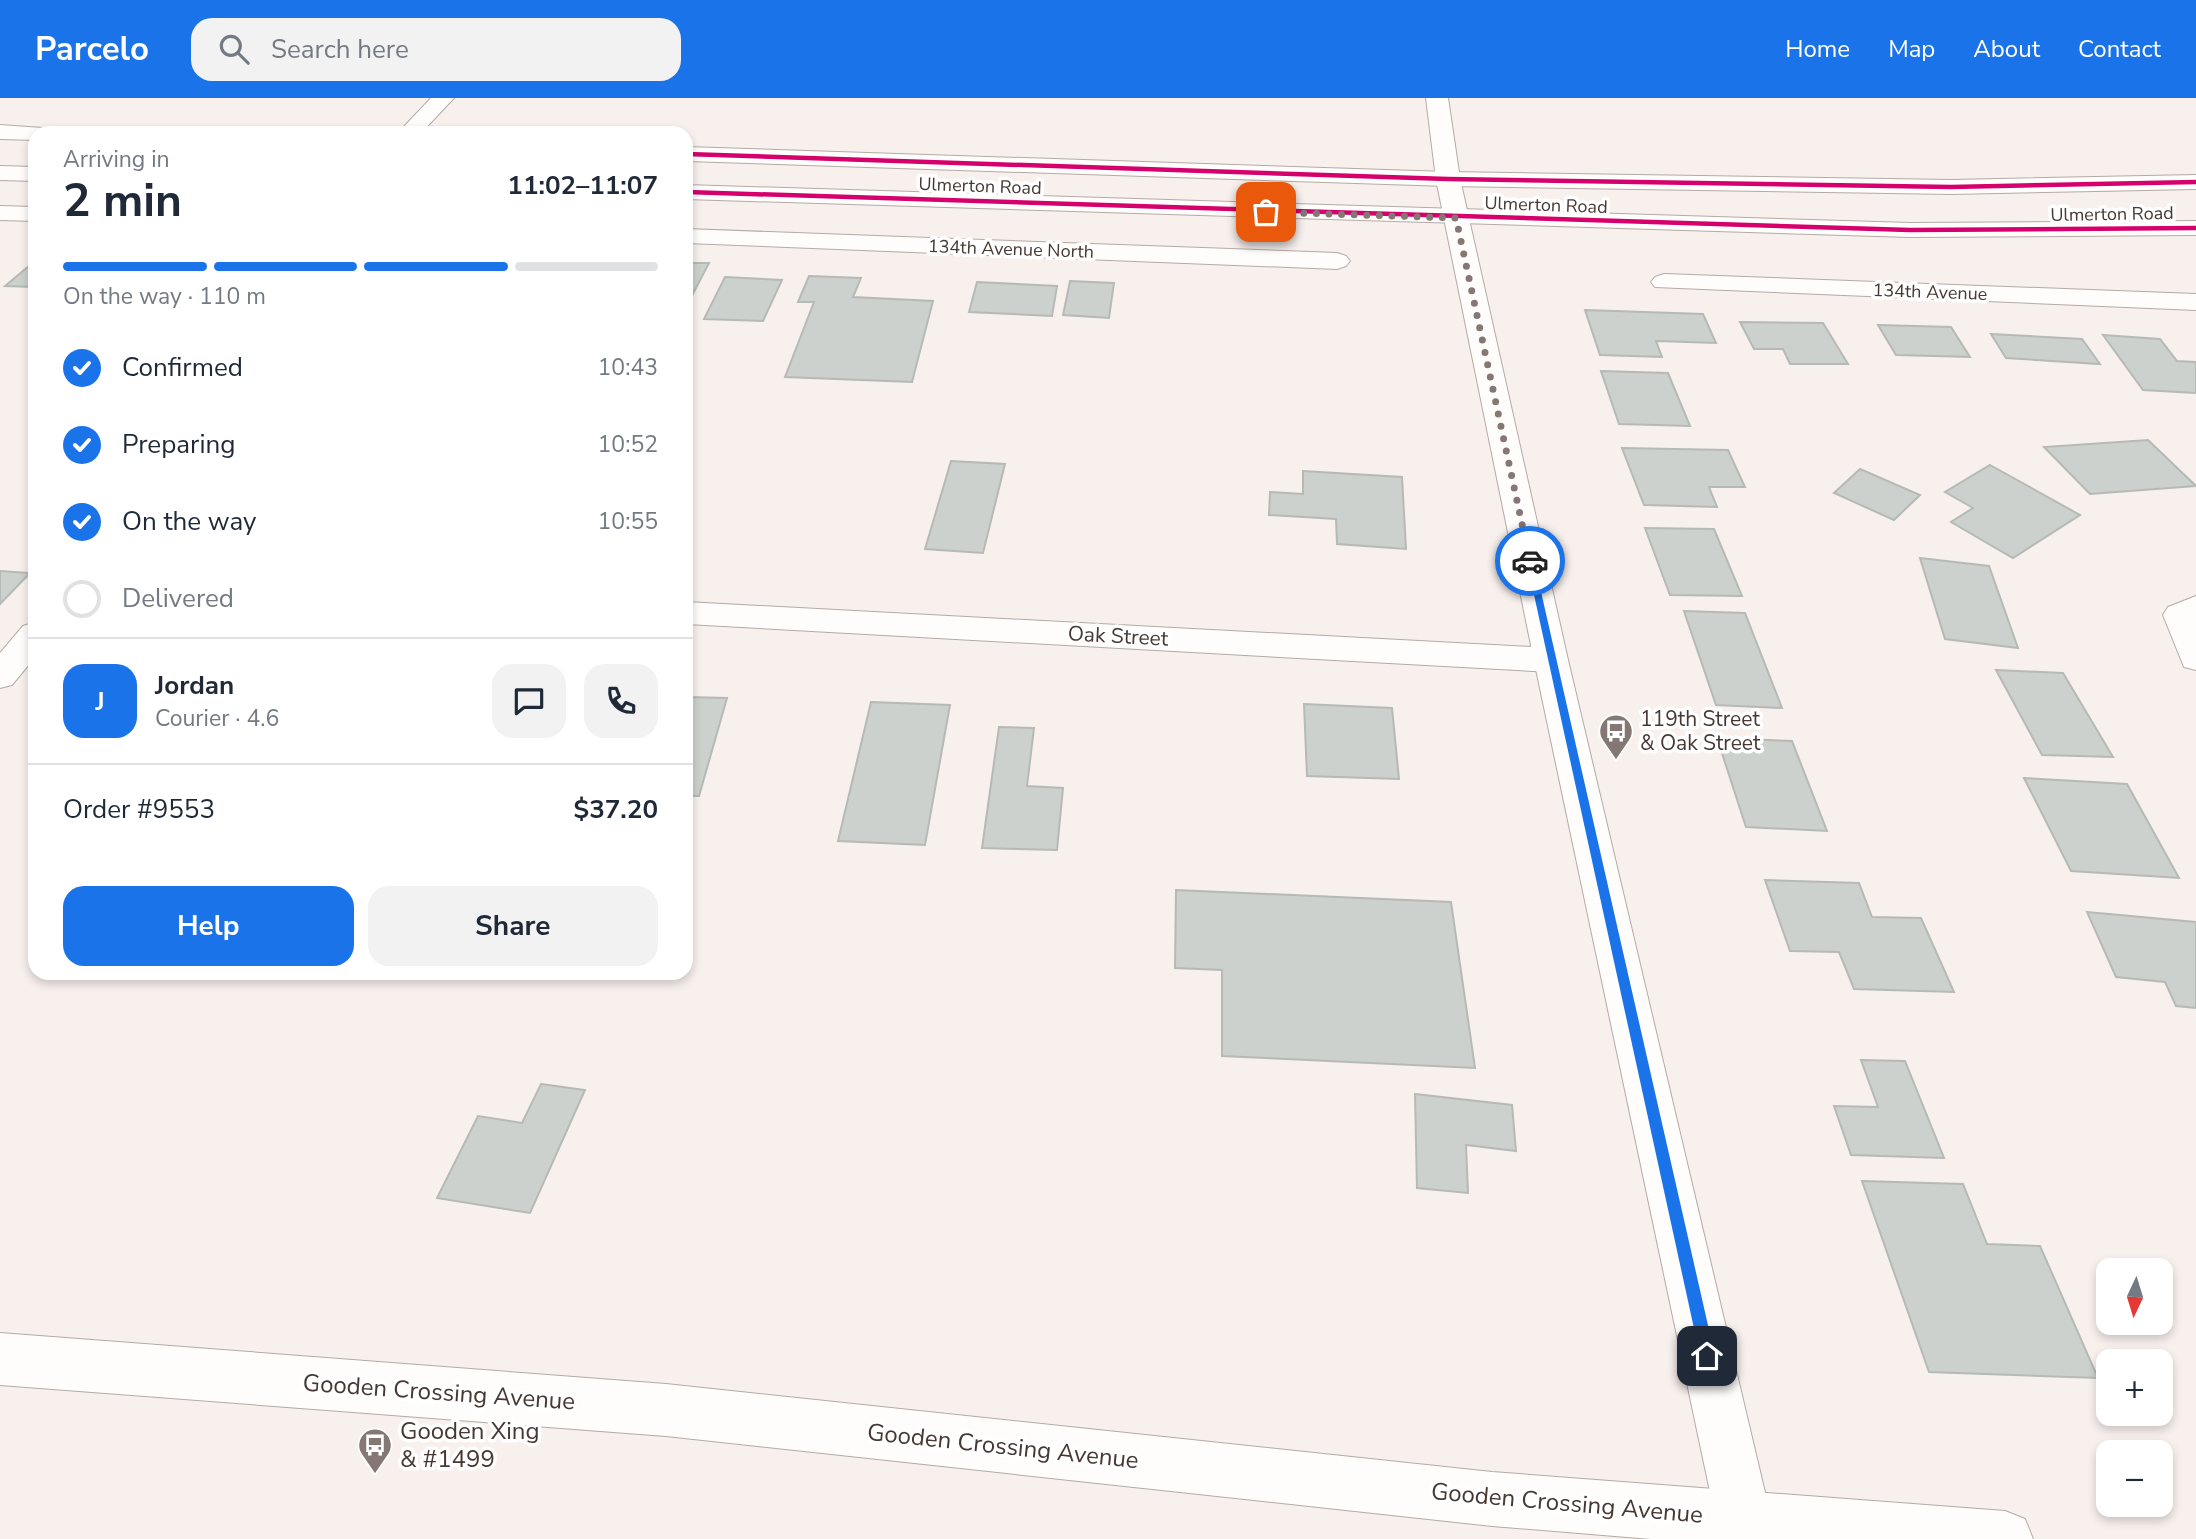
<!DOCTYPE html>
<meta charset="utf-8">
<style>
:root{--surface:#fff;--page:#f2f2f3;--text:#1f2937;--muted:#747a83;--line:#e0e1e3;--accent:#1a73e8}
body{margin:0;font-family:"Nunito Sans",sans-serif;background:var(--page);color:var(--text);height:100vh;display:flex;flex-direction:column;font-size:26px;white-space:nowrap}
*{box-sizing:border-box;margin:0}
p{font-size:23px;color:var(--muted)}
.icon{flex:none;width:38px;height:38px;fill:none;stroke:currentColor;stroke-width:2;stroke-linecap:round;stroke-linejoin:round}
.map{position:relative;flex:1;overflow:hidden}
.panel{position:absolute;left:28px;top:28px;width:665px;height:854px;display:flex;flex-direction:column;background:var(--surface);border-radius:21px;box-shadow:0 4px 10px #0003}
.panel>*{flex:none}
.needle{width:46px;rotate:184deg}
.controls{position:absolute;left:2096px;top:1160px;display:grid;gap:14px}
.controls a{display:grid;place-items:center;width:77px;height:77px;border-radius:14px;background:var(--surface);box-shadow:0 4px 10px #0003;font-size:35px}
.pin{position:absolute;display:grid;place-items:center;width:60px;height:60px;color:#fff;margin:-30px;border-radius:14px;box-shadow:0 4px 10px #0006}
.courier{position:absolute;display:grid;place-items:center;width:70px;height:70px;margin:-35px;border:5px solid #1a73e8;border-radius:50%;background:#fff;color:#222;box-shadow:0 2px 9px #0007}
.headline em{font-style:normal;font-weight:700}
.headline div{display:flex;flex-direction:column-reverse}
.headline{display:flex;align-items:center;justify-content:space-between;height:119px;padding:0 35px}
h1{font-size:46px;font-weight:700;line-height:52px}
.bar{display:grid;grid-template-columns:repeat(4,1fr);gap:10px 7px;align-content:center;height:84px;padding:0 35px}
.bar i{height:9px;border-radius:5px;background:var(--line)}
.bar .selected{background:var(--accent)}
.bar p{grid-column:span 4}
.line{display:flex;align-items:center;gap:18px;padding:0 35px;border-top:2px solid var(--line)}
.line div{flex:1}
.round{display:grid;place-items:center;flex:none;width:74px;height:74px;border-radius:21px;background:var(--page)}
ol{padding:0 35px;list-style:none}
li{display:flex;align-items:center;gap:21px;height:77px}
li p{margin-inline-start:auto}
li .icon{padding:7px;border-radius:50%;background:var(--accent);color:#fff;stroke-width:4}
li:last-child{color:var(--muted)}
li i{width:38px;height:38px;border:4px solid var(--line);border-radius:50%}
.primary-button{display:flex;gap:14px;margin-top:auto;padding:14px 35px}
.primary-button a{flex:1;height:80px;border-radius:21px;background:var(--accent);color:#fff;font-size:28px;font-weight:700;line-height:80px;text-align:center}
.primary-button a+a{background:var(--page);color:var(--text)}
header{display:flex;align-items:center;gap:42px;box-sizing:border-box;height:98px;padding:0 35px;background:var(--accent);color:#fff}
header strong{font-size:33px}
nav{display:flex;gap:38px;margin-inline-start:auto;font-size:24px}
.search{width:490px;height:63px;background:var(--page);display:flex;align-items:center;gap:18px;box-sizing:border-box;padding:0 24px;border-radius:21px;color:var(--muted);font-size:26px}
.map>svg:first-child{display:block}
</style>
<header>
<strong>Parcelo</strong>
<div class="search"><svg class="icon" aria-label="search" viewBox="0 0 24 24"><circle cx="10" cy="10" r="6"/><path d="M15 15l6 6"/></svg>Search here</div>
<nav><a>Home</a><a>Map</a><a>About</a><a>Contact</a></nav>
</header>
<div class="map">
<svg width="2196" height="1441" viewBox="0 0 2196 1441">
<rect width="100%" height="100%" fill="#f8f0ed"/>
<g fill="#ccd1cd" stroke="#b5bab7" stroke-width="2">
<path d="M35,163V189L5,188Z"/>
<path d="M686,165H709L686,209Z"/>
<path d="M809,178L861,180L853,199L933,203L912,284L785,279L814,204H798Z"/>
<path d="M725,179L782,182L763,223L704,221Z"/>
<path d="M1070,183L1114,185L1109,220L1063,217Z"/>
<path d="M977,184L1057,188L1052,218L969,214Z"/>
<path d="M1585,212L1703,216L1716,245L1656,243L1662,259L1600,257Z"/>
<path d="M1740,224L1823,225L1848,266H1790L1783,251H1754Z"/>
<path d="M1878,227L1951,229L1970,259L1896,257Z"/>
<path d="M1991,236L2082,241L2100,266L2006,260Z"/>
<path d="M2103,237L2160,241L2177,263L2196,264V295L2143,292Z"/>
<path d="M1601,273L1668,275L1690,328L1619,326Z"/>
<path d="M2148,342L2196,388L2090,396L2044,349Z"/>
<path d="M1622,350L1728,352L1745,389H1709L1717,409L1644,407Z"/>
<path d="M951,363L1005,366L983,455L925,451Z"/>
<path d="M1990,367L2080,417L2013,460L1951,424L1973,410L1945,394Z"/>
<path d="M1860,371L1920,397L1894,422L1834,395Z"/>
<path d="M1303,373L1402,379L1406,451L1337,446L1336,421L1269,417L1270,394L1303,396Z"/>
<path d="M1645,430L1714,431L1742,498L1670,497Z"/>
<path d="M1920,460L1989,468L2018,550L1945,541Z"/>
<path d="M0,473L30,475L0,506Z"/>
<path d="M1684,513L1745,515L1782,610L1716,607Z"/>
<path d="M1996,572L2063,575L2113,659L2042,657Z"/>
<path d="M686,599L727,600L699,698H686Z"/>
<path d="M871,604L950,607L925,747L838,743Z"/>
<path d="M1304,606L1392,610L1399,681L1307,678Z"/>
<path d="M999,629L1034,630L1027,688L1063,690L1057,752L982,750Z"/>
<path d="M1717,640L1792,643L1827,733L1746,729Z"/>
<path d="M2024,680L2127,686L2179,780L2071,773Z"/>
<path d="M1765,782L1859,785L1872,819L1921,820L1954,894L1854,891L1839,854L1790,853Z"/>
<path d="M1176,792L1451,804L1475,970L1222,958V872L1175,870Z"/>
<path d="M2087,814L2196,824V910L2176,908L2165,884L2116,879Z"/>
<path d="M1861,962L1905,963L1944,1060L1851,1057L1834,1008L1878,1009Z"/>
<path d="M541,986L585,992L530,1115L437,1100L478,1018L522,1025Z"/>
<path d="M1415,996L1512,1007L1516,1053L1466,1047L1468,1095L1417,1090Z"/>
<path d="M1862,1083L1963,1086L1987,1146L2040,1148L2098,1280L1929,1274Z"/>
</g>
<g fill="none" stroke-linecap="round" stroke-linejoin="round">
<g stroke="#b4aaa6" stroke-width="2">
<g id="minor">
<path d="M431,0H454L421,35H398Z"/>
<path d="M0,108L35,109V123L0,122Z"/>
<path d="M686,131L1337,155L1346,158L1350,163L1346,168L1337,171L686,145Z"/>
<path d="M1664,176L2196,196V212L1655,189L1651,184L1655,179Z"/>
<path d="M2196,498V572L2184,569L2163,517L2168,509Z"/>
<path d="M686,504L1551,550L1563,553L1568,562L1563,571L1551,574L686,526Z"/>
<path d="M35,524V559L12,587L0,590V555L23,528Z"/>
<path d="M0,1235L666,1286L1492,1374L2005,1413L2025,1421L2033,1441H1651L1492,1428L666,1338L0,1287Z"/>
</g>
</g>
<g stroke="#b4aaa6" stroke-width="2">
<path id="tertiary" d="M1426,0H1448L1460,81L1568,562L1776,1441H1720L1534,562L1436,81Z"/>
</g>
<g stroke="#b4aaa6" stroke-width="2">
<g id="primary">
<path d="M0,27L43,30L46,35H35V42L0,41Z"/>
<path d="M686,49L1448,74L1951,82L2196,77V91L1951,96L1448,88L686,63Z"/>
<path d="M0,68L35,69V83L0,82Z"/>
<path d="M686,87L1910,125L2196,123V137L1910,139L686,101Z"/>
</g>
</g>
<use href="#minor" fill="#fefdfc" fill-rule="evenodd"/>
<use href="#tertiary" fill="#fefdfc" fill-rule="evenodd"/>
<use href="#primary" fill="#fefdfc" fill-rule="evenodd"/>
<g stroke="#fff" stroke-width="7">
<g id="cycleway">
<path d="M686,56L1448,81L1951,89L2196,84"/>
<path d="M686,94L1910,132L2196,130"/>
</g>
</g>
<use href="#cycleway" stroke="#d6006c" stroke-width="4.5"/>
</g>
<path fill="#1a73e8" d="M1526,460L1534,463L1715,1258L1712,1263L1707,1265L1702,1263L1700,1258Z"/>
<g fill="none" stroke-linecap="round" stroke-linejoin="round">
<path stroke="#857874" stroke-width="7" stroke-dasharray="0 12.6" d="M1266,114L1456,120L1530,463"/>
</g>
<defs>
<g id="bus-pin" transform="scale(1.75)"><path d="M0 17L-7.5 6A9.5 9.5 0 1 1 7.5 6Z" fill="#857874" stroke="#fff"/><path d="M-5-6H5V4H4V6H2V4H-2V6H-4V4H-5ZM-3.5-4V0h7V-4ZM-3.5 1.2v1.5H-2V1.2ZM2 1.2v1.5H3.5V1.2Z" fill="#fff"/></g>
</defs>
<g fill-rule="evenodd">
<use href="#bus-pin" x="1616" y="633"/>
<use href="#bus-pin" x="375" y="1347"/>
</g>
<g text-anchor="middle" dominant-baseline="central" stroke-width="7" stroke-linejoin="round" paint-order="stroke">
<g font-size="18" fill="#473833" stroke="#fff">
<text transform="translate(980 88) rotate(2)">Ulmerton Road</text>
<text transform="translate(1546 107) rotate(2)">Ulmerton Road</text>
<text transform="translate(2112 116) rotate(-1)">Ulmerton Road</text>
<text transform="translate(1011 151) rotate(2)">134th Avenue North</text>
<text transform="translate(1930 194) rotate(2)">134th Avenue</text>
</g>
<g font-size="21" fill="#473833" stroke="#fff">
<text transform="translate(1118 538) rotate(3)">Oak Street</text>
</g>
<g font-size="21" fill="#473833" stroke="#fff" text-anchor="start">
<text x="1640" y="621">119th Street<tspan x="1640" dy="24">&amp; Oak Street</tspan></text>
</g>
<g font-size="24" fill="#473833" stroke="#fff">
<text transform="translate(439 1294) rotate(4)">Gooden Crossing Avenue</text>
<text transform="translate(1003 1348) rotate(6)">Gooden Crossing Avenue</text>
<text transform="translate(1567 1405) rotate(5)">Gooden Crossing Avenue</text>
</g>
<g font-size="24" fill="#473833" stroke="#fff" text-anchor="start">
<text x="400" y="1333">Gooden Xing<tspan x="400" dy="28">&amp; #1499</tspan></text>
</g>
</g>
</svg>
<div class="controls">
<a><svg class="needle" viewBox="-14 -14 28 28"><path d="M0-13l5 13h-10z" fill="#e53935"/><path d="M0 13l5-13h-10z" fill="#747a83"/></svg></a>
<a>+</a>
<a>−</a>
</div>
<div class="pin" style="left:1266px;top:114px;background:#ea580c"><svg class="icon" aria-label="bag" viewBox="0 0 24 24"><path d="M5 8h14l-1 12H6zM9 8a3 3 0 0 1 6 0"/></svg></div>
<div class="pin" style="left:1707px;top:1258px;background:#1f2937"><svg class="icon" aria-label="home" viewBox="0 0 24 24"><path d="M3 11l9-7 9 7M6 9v11h12V9"/></svg></div>
<div class="courier" style="left:1530px;top:463px"><svg class="icon" aria-label="car" viewBox="0 0 24 24"><path d="M5 17H2v-5l4-1 3-4h7l3 4 3 1v5h-3M9 17h6M6 11h13"/><circle cx="7" cy="17" r="2"/><circle cx="17" cy="17" r="2"/></svg></div>
<section class="panel">
<div class="headline"><div><h1>2 min</h1><p>Arriving in</p></div><em>11:02–11:07</em></div>
<div class="bar"><i class="selected"></i><i class="selected"></i><i class="selected"></i><i></i><p>On the way · 110 m</p></div>
<ol>
<li><svg class="icon" aria-label="check" viewBox="0 0 24 24"><path d="M5 12l5 5 9-10"/></svg>Confirmed<p>10:43</p></li>
<li><svg class="icon" aria-label="check" viewBox="0 0 24 24"><path d="M5 12l5 5 9-10"/></svg>Preparing<p>10:52</p></li>
<li><svg class="icon" aria-label="check" viewBox="0 0 24 24"><path d="M5 12l5 5 9-10"/></svg>On the way<p>10:55</p></li>
<li><i></i>Delivered</li>
</ol>
<div class="line" style="height:126px"><b class="round" style="background:var(--accent);color:#fff">J</b><div><b>Jordan</b><p>Courier · 4.6</p></div><a class="round"><svg class="icon" aria-label="chat" viewBox="0 0 24 24"><path d="M4 5h16v11H9l-5 4z"/></svg></a><a class="round"><svg class="icon" aria-label="phone" viewBox="0 0 24 24"><path d="M5 4h4l2 5-3 2q2 4 5 5l2-3 5 2v4C11 20 4 13 5 4z"/></svg></a></div>
<div class="line" style="height:91px"><div>Order #9553</div><b>$37.20</b></div>
<div class="primary-button"><a>Help</a><a>Share</a></div>
</section>
</div>
